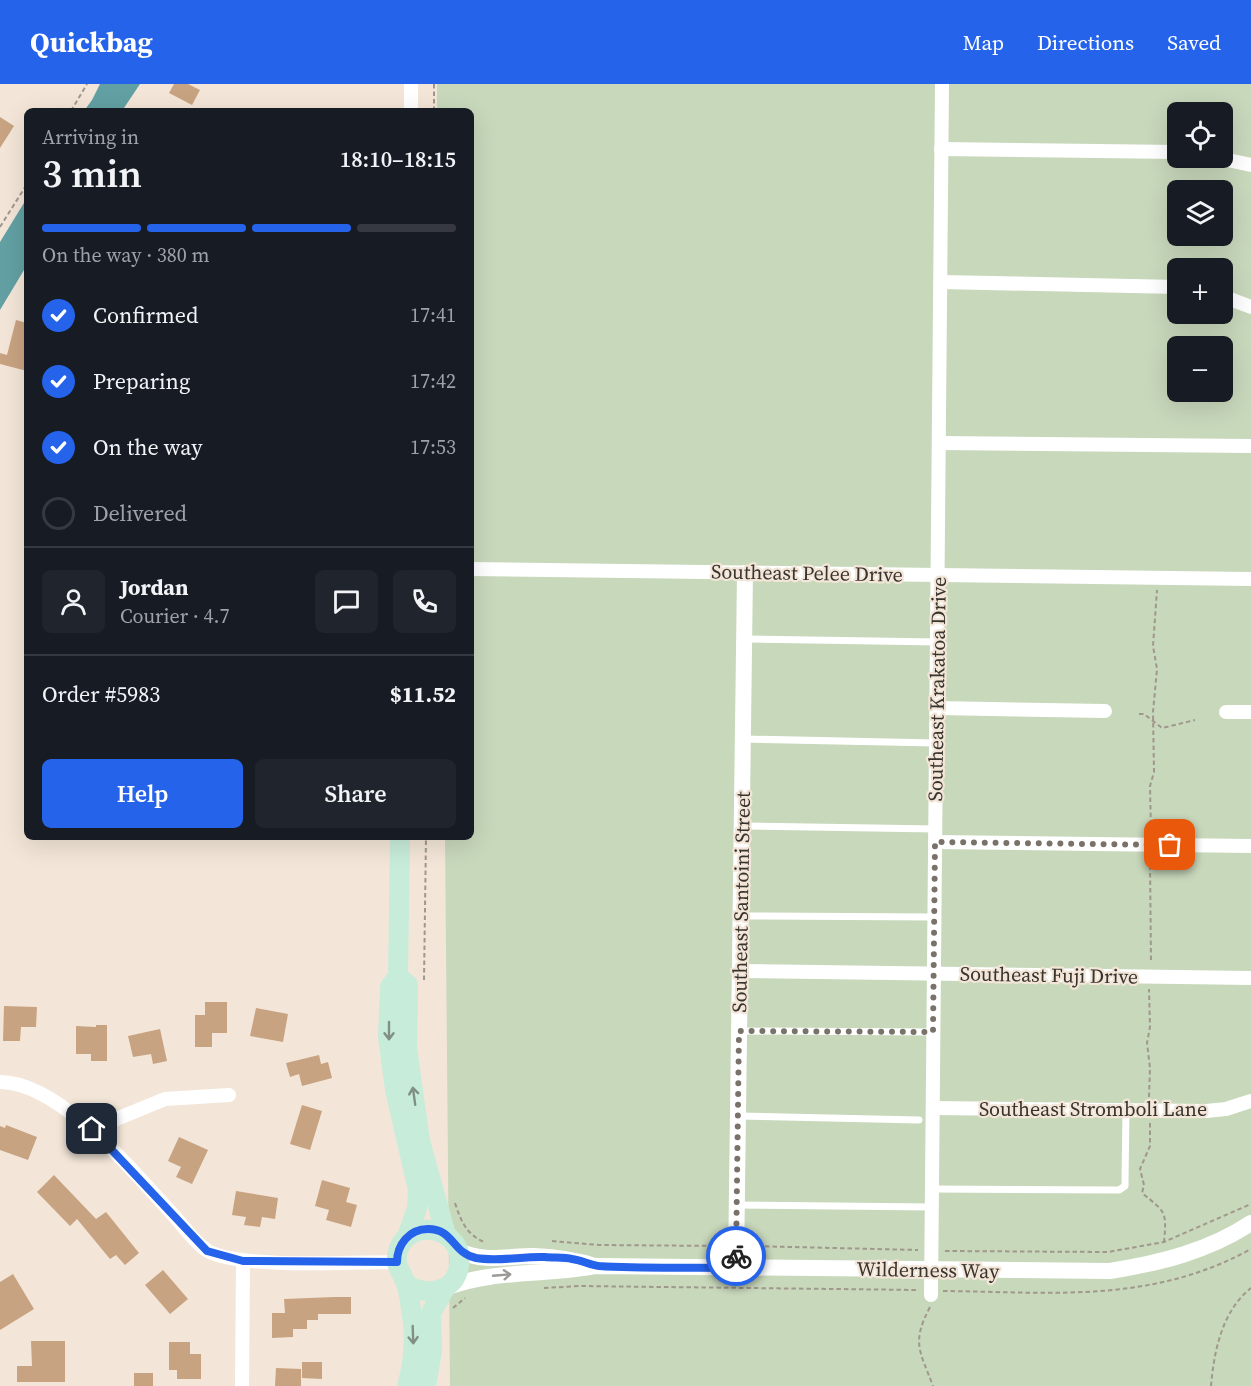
<!DOCTYPE html>
<meta charset="utf-8">
<style>
:root{--surface:#171b24;--page:#20242c;--text:#f1f3f6;--muted:#9ea1a6;--line:#363941;--accent:#2563eb}
body{margin:0;font-family:"Source Serif 4",serif;background:var(--page);color:var(--text);height:100vh;display:flex;flex-direction:column;font-size:22px;white-space:nowrap}
*{box-sizing:border-box;margin:0}
p{font-size:20px;color:var(--muted)}
.icon{flex:none;width:33px;height:33px;fill:none;stroke:currentColor;stroke-width:2;stroke-linecap:round;stroke-linejoin:round}
.map{position:relative;flex:1;overflow:hidden}
.details{position:absolute;left:24px;top:24px;width:450px;height:732px;display:flex;flex-direction:column;background:var(--surface);border-radius:9px;box-shadow:0 6px 24px #0002}
.details>*{flex:none}
.fabs{position:absolute;left:1167px;top:18px;display:grid;gap:12px}
.fabs a{display:grid;place-items:center;width:66px;height:66px;border-radius:9px;background:var(--surface);box-shadow:0 6px 24px #0002;font-size:30px}
.pin{position:absolute;display:grid;place-items:center;width:51px;height:51px;color:#fff;margin:-26px;border-radius:12px;box-shadow:0 3px 9px #0006}
.courier{position:absolute;display:grid;place-items:center;width:60px;height:60px;margin:-30px;border:4px solid #2563eb;border-radius:50%;background:#fff;color:#222;box-shadow:0 2px 8px #0007}
.headline em{font-style:normal;font-weight:600}
.headline div{display:flex;flex-direction:column-reverse}
.headline{display:flex;align-items:center;justify-content:space-between;height:102px;padding:0 18px}
h1{font-size:39px;font-weight:600;line-height:45px}
.bar{display:grid;grid-template-columns:repeat(4,1fr);gap:9px 6px;align-content:center;height:72px;padding:0 18px}
.bar i{height:8px;border-radius:4px;background:var(--line)}
.bar .on{background:var(--accent)}
.bar p{grid-column:span 4}
.line{display:flex;align-items:center;gap:15px;padding:0 18px;border-top:2px solid var(--line)}
.line div{flex:1}
.round{display:grid;place-items:center;flex:none;width:63px;height:63px;border-radius:9px;background:var(--page)}
ol{padding:0 18px;list-style:none}
li{display:flex;align-items:center;gap:18px;height:66px}
li p{margin-inline-start:auto}
li .icon{padding:6px;border-radius:50%;background:var(--accent);color:#fff;stroke-width:4}
li:last-child{color:var(--muted)}
li i{width:33px;height:33px;border:3px solid var(--line);border-radius:50%}
.cta{display:flex;gap:12px;margin-top:auto;padding:12px 18px}
.cta a{flex:1;height:69px;border-radius:9px;background:var(--accent);color:#fff;font-size:24px;font-weight:600;line-height:69px;text-align:center}
.cta a+a{background:var(--page);color:var(--text)}
header{display:flex;align-items:center;gap:36px;box-sizing:border-box;height:84px;padding:0 30px;background:var(--accent);color:#fff}
header strong{font-size:28px}
nav{display:flex;gap:33px;margin-inline-start:auto;font-size:21px}
.map>svg:first-child{display:block}
</style>
<header>
<strong>Quickbag</strong>
<nav><a>Map</a><a>Directions</a><a>Saved</a></nav>
</header>
<div class="map">
<svg width="1251" height="1302" viewBox="0 0 1251 1302">
<rect width="100%" height="100%" fill="#f3e6d8"/>
<path fill="#c8d8bb" fill-rule="evenodd" d="M437,0H1251V1302H450L445,753H471V27H437ZM1178,28H1222V74H1178ZM1178,106H1222V152H1178ZM1178,184H1222V230H1178ZM1178,262H1222V308H1178Z"/>
<g fill="#62a0a3">
<path d="M100,0H140L122,27H84L92,16Z"/>
<path d="M27,114V181L0,226V158Z"/>
</g>
<g fill="#c8a381">
<path d="M174,0H188L200,6L192,21L169,9Z"/>
<path d="M0,33L14,42L0,64Z"/>
<path d="M16,236L27,239V287L0,280V269L7,271Z"/>
<path d="M205,918H227V949H212V963H195V931H205Z"/>
<path d="M4,922L37,923L36,943H21L20,957H3Z"/>
<path d="M256,924L288,930L283,958L250,952Z"/>
<path d="M96,941H107V977H91V970H76V942L96,943Z"/>
<path d="M160,945L167,977L153,980L151,970L133,973L128,952Z"/>
<path d="M319,971L321,980L328,978L332,994L302,1002L299,990L290,993L286,979Z"/>
<path d="M302,1021L322,1027L310,1066L290,1060Z"/>
<path d="M6,1041L37,1053L28,1076L0,1066V1042L5,1044Z"/>
<path d="M179,1053L208,1066L192,1100L176,1093L181,1083L168,1077Z"/>
<path d="M54,1091L96,1135L106,1128L139,1169L125,1181L116,1171L110,1175L77,1135L70,1142L37,1108Z"/>
<path d="M322,1096L350,1104L346,1118L357,1121L351,1143L326,1136L329,1126L315,1122Z"/>
<path d="M236,1107L278,1114L275,1135L262,1133L260,1143L244,1141L246,1133L232,1131Z"/>
<path d="M163,1186L188,1215L170,1230L145,1201Z"/>
<path d="M13,1190L34,1225L0,1246V1198Z"/>
<path d="M334,1213H351V1230H318V1236H307V1245H293V1253L272,1254V1229H285L284,1215Z"/>
<path d="M31,1257H65V1298H17V1282H32Z"/>
<path d="M169,1258H190V1270H201V1295H177V1286H169Z"/>
<path d="M302,1278H322V1295L302,1294Z"/>
<path d="M276,1284L301,1285V1302H275Z"/>
<rect x="134" y="1289" width="19" height="13"/>
</g>
<g fill="none" stroke-linecap="round" stroke-linejoin="round">
<g stroke="#a0978d" stroke-width="2" stroke-dasharray="4.5 3" stroke-linecap="butt">
<path d="M71,27L87,0"/>
<path d="M434,27V0"/>
<path d="M0,143L27,100"/>
<path d="M1139,630H1144L1162,644L1195,636"/>
<path d="M1151,748L1150,702L1154,688L1153,628L1157,585L1153,562L1157,506"/>
<path d="M1150,774L1151,879"/>
<path d="M424,896L426,753"/>
<path d="M1149,1013L1150,984L1147,959L1150,943L1149,905"/>
<path d="M1150,1039V1062L1140,1085L1144,1101L1142,1109C1165,1128 1167,1126 1164,1158"/>
<path d="M455,1119C461,1137 466,1150 484,1158"/>
<path d="M552,1157L599,1161L723,1162"/>
<path d="M750,1162L918,1166"/>
<path d="M945,1167L1108,1168L1164,1158L1251,1120"/>
<path d="M544,1204L579,1202L919,1206"/>
<path d="M943,1207C1052,1208 1151,1220 1251,1165"/>
<path d="M930,1223C911,1259 920,1267 933,1302"/>
<path d="M453,1224L465,1214"/>
<path d="M1211,1302C1214,1267 1222,1227 1251,1204"/>
</g>
<g stroke="#fff" stroke-width="7">
<path d="M745,555L938,558"/>
<path d="M744,655L936,659"/>
<path d="M743,742L936,745"/>
<path d="M742,832L935,833"/>
<path d="M739,947L933,948"/>
<path d="M738,1032L919,1036"/>
<path d="M932,1105L1119,1106L1125,1102V1097L1126,1026"/>
<path d="M737,1121L932,1123"/>
</g>
<g stroke="#fff" stroke-width="14">
<path d="M411,27V0"/>
<path d="M941,65L1178,68"/>
<path d="M1218,74L1251,81"/>
<path d="M941,198L1178,203"/>
<path d="M1222,212L1251,223"/>
<path d="M939,359L1251,362"/>
<path d="M471,485L1251,495"/>
<path d="M937,624L1105,627"/>
<path d="M1226,628H1251"/>
<path d="M935,758L1251,762"/>
<path d="M740,887L1251,894"/>
<path d="M0,998C61,998 137,1092 176,1134C185,1144 196,1160 208,1167C239,1185 355,1178 397,1178"/>
<path d="M933,1024L1206,1027L1226,1025L1251,1017"/>
<path d="M92,1045L165,1015L229,1011"/>
<path d="M931,1211L942,0"/>
<path d="M242,1302L243,1177"/>
</g>
<g stroke="#fff" stroke-width="16">
<path d="M459,1167C485,1179 507,1172 534,1172C555,1173 574,1175 595,1182"/>
<path d="M736,1183L745,489"/>
<path d="M445,1204C494,1185 546,1192 596,1182L1110,1187C1160,1179 1209,1167 1251,1139"/>
</g>
<g stroke="#c8ecda" stroke-width="20">
<path d="M398,892L390,903L388,953L395,1006L418,1106L417,1124L407,1153"/>
<path d="M398,892L408,901L407,964L420,1057L446,1151"/>
<path d="M398,892L400,753"/>
<path d="M406,1200C426,1213 455,1209 459,1182C466,1146 413,1131 399,1164C392,1183 403,1187 407,1203C409,1210 410,1218 411,1225C416,1251 414,1277 407,1302"/>
<path d="M426,1302L432,1267L431,1229L445,1204"/>
</g>
</g>
<defs><path id="oneway-shaft" d="M-6 0H5M1.5-3L5.5 0L1.5 3" fill="none" stroke-width="1.6" stroke-linecap="round" stroke-linejoin="round" transform="scale(1.5)"/></defs>
<g stroke="#809084">
<use href="#oneway-shaft" transform="translate(389 947) rotate(90)"/>
<use href="#oneway-shaft" transform="translate(414 1012) rotate(-98)"/>
<use href="#oneway-shaft" transform="translate(413 1251) rotate(88)"/>
</g>
<use stroke="#9b9996" href="#oneway-shaft" transform="translate(502 1191) rotate(-5)"/>
<g fill="none" stroke-linecap="round" stroke-linejoin="round">
<path stroke="#797269" stroke-width="6" stroke-dasharray="0 10.8" d="M736,1172L739,947L933,948L935,758L1170,761"/>
<path stroke="#2563eb" stroke-width="8" d="M92,1045L207,1167L243,1177L397,1178C397,1161 409,1145 428,1145C454,1145 452,1169 476,1174C499,1178 522,1172 545,1173C554,1174 564,1173 572,1175C581,1176 590,1181 599,1182C644,1185 691,1183 736,1184V1172"/>
</g>
<g text-anchor="middle" dominant-baseline="central" stroke-width="4.5" stroke-linejoin="round" paint-order="stroke">
<g font-size="20" fill="#37332d" stroke="#f3e6d8">
<text transform="translate(807 489) rotate(1)">Southeast Pelee Drive</text>
<text transform="translate(937 605) rotate(-89)">Southeast Krakatoa Drive</text>
<text transform="translate(741 818) rotate(-89)">Southeast Santoini Street</text>
<text transform="translate(1049 891) rotate(1)">Southeast Fuji Drive</text>
<text x="1093" y="1025">Southeast Stromboli Lane</text>
<text transform="translate(928 1186) rotate(1)">Wilderness Way</text>
</g>
</g>
</svg>
<div class="fabs">
<a><svg class="icon" aria-label="locate" viewBox="0 0 24 24"><circle cx="12" cy="12" r="6"/><path d="M12 2v4M12 18v4M2 12h4M18 12h4"/></svg></a>
<a><svg class="icon" aria-label="layers" viewBox="0 0 24 24"><path d="M12 4l9 5-9 5-9-5zM3 14l9 5 9-5"/></svg></a>
<a>+</a>
<a>−</a>
</div>
<div class="pin" style="left:1170px;top:761px;background:#ea580c"><svg class="icon" aria-label="bag" viewBox="0 0 24 24"><path d="M5 8h14l-1 12H6zM9 8a3 3 0 0 1 6 0"/></svg></div>
<div class="pin" style="left:92px;top:1045px;background:#1f2937"><svg class="icon" aria-label="home" viewBox="0 0 24 24"><path d="M3 11l9-7 9 7M6 9v11h12V9"/></svg></div>
<div class="courier" style="left:736px;top:1172px"><svg class="icon" aria-label="bike" viewBox="0 0 24 24"><circle cx="6" cy="16" r="4"/><circle cx="18" cy="16" r="4"/><path d="M6 16l4-8h5l3 8M10 8l3 8H6M13 5h3"/></svg></div>
<section class="details">
<div class="headline"><div><h1>3 min</h1><p>Arriving in</p></div><em>18:10–18:15</em></div>
<div class="bar"><i class="on"></i><i class="on"></i><i class="on"></i><i></i><p>On the way · 380 m</p></div>
<ol>
<li><svg class="icon" aria-label="check" viewBox="0 0 24 24"><path d="M5 12l5 5 9-10"/></svg>Confirmed<p>17:41</p></li>
<li><svg class="icon" aria-label="check" viewBox="0 0 24 24"><path d="M5 12l5 5 9-10"/></svg>Preparing<p>17:42</p></li>
<li><svg class="icon" aria-label="check" viewBox="0 0 24 24"><path d="M5 12l5 5 9-10"/></svg>On the way<p>17:53</p></li>
<li><i></i>Delivered</li>
</ol>
<div class="line" style="height:108px"><a class="round"><svg class="icon" aria-label="person" viewBox="0 0 24 24"><circle cx="12" cy="8" r="4"/><path d="M4 21q1-7 8-7t8 7"/></svg></a><div><b>Jordan</b><p>Courier · 4.7</p></div><a class="round"><svg class="icon" aria-label="chat" viewBox="0 0 24 24"><path d="M4 5h16v11H9l-5 4z"/></svg></a><a class="round"><svg class="icon" aria-label="phone" viewBox="0 0 24 24"><path d="M5 4h4l2 5-3 2q2 4 5 5l2-3 5 2v4C11 20 4 13 5 4z"/></svg></a></div>
<div class="line" style="height:78px"><div>Order #5983</div><b>$11.52</b></div>
<div class="cta"><a>Help</a><a>Share</a></div>
</section>
</div>
